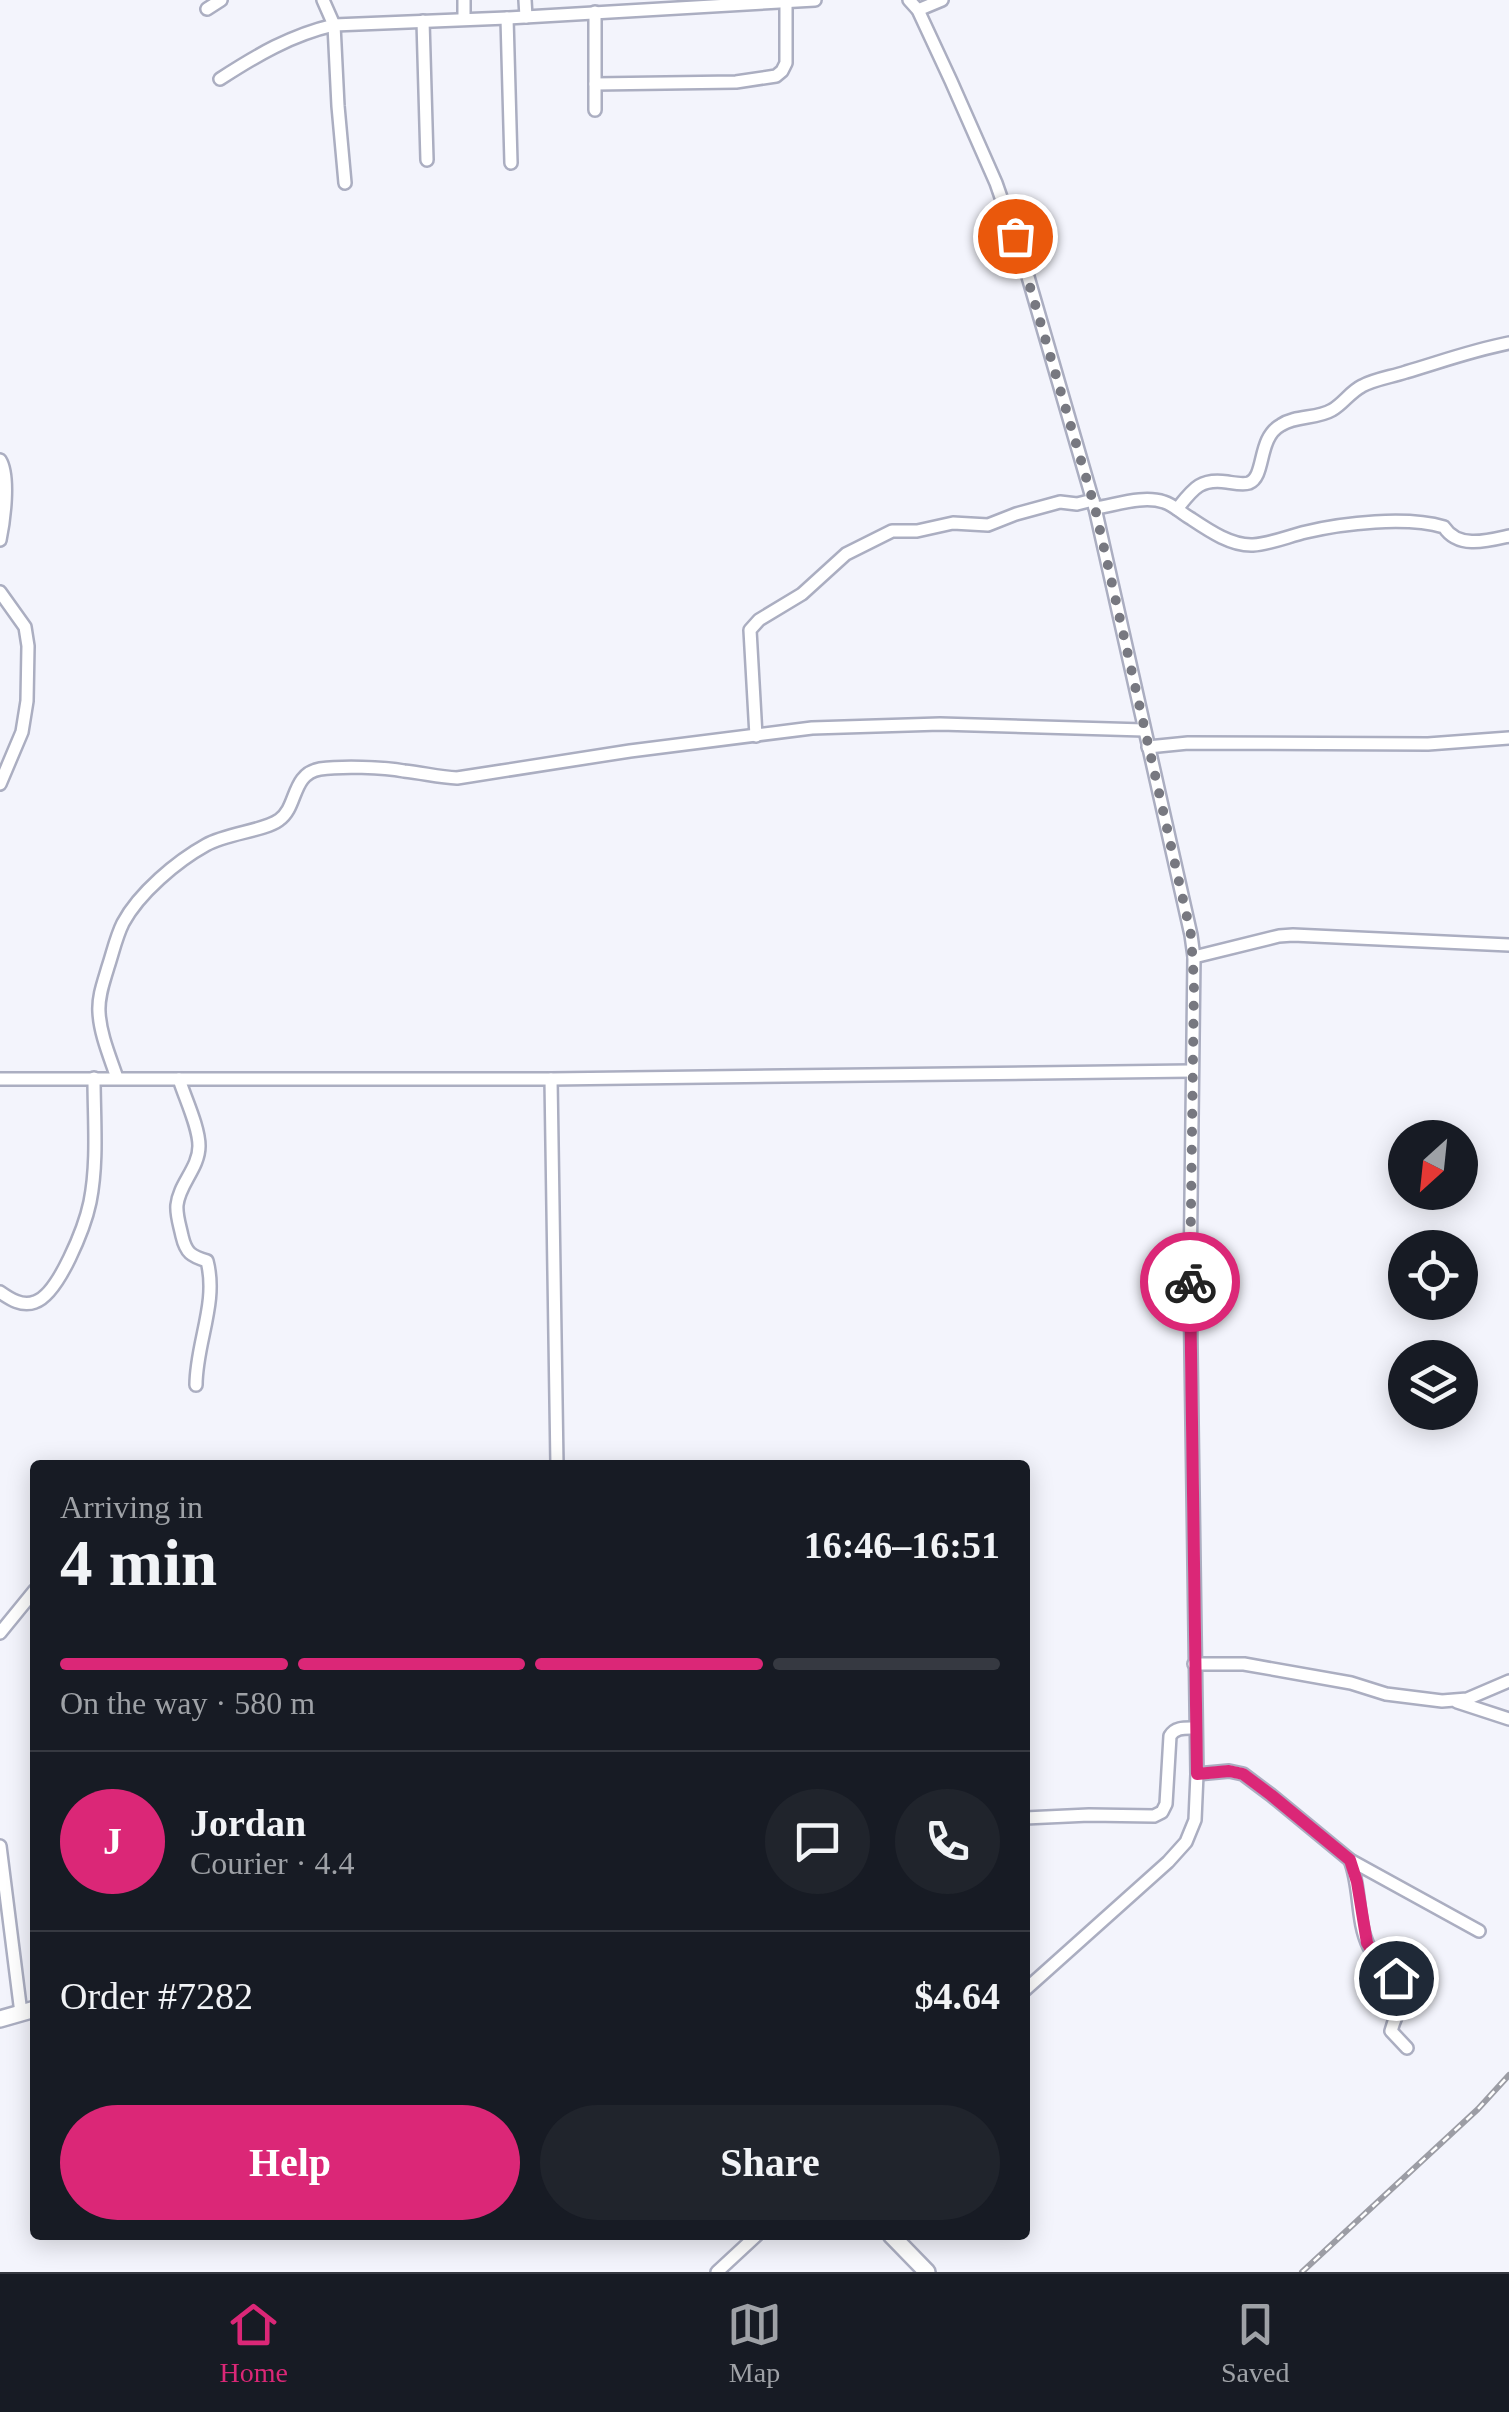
<!DOCTYPE html>
<meta charset="utf-8">
<style>
:root{--surface:#171b24;--page:#20242c;--text:#f1f3f6;--muted:#9ea1a6;--line:#363941;--accent:#db2777}
body{margin:0;font-family:Georgia,serif;background:var(--page);color:var(--text);height:100vh;display:flex;flex-direction:column;font-size:38px;white-space:nowrap}
*{box-sizing:border-box;margin:0}
p{font-size:32px;color:var(--muted)}
.icon{flex:none;width:55px;height:55px;fill:none;stroke:currentColor;stroke-width:2;stroke-linecap:round;stroke-linejoin:round}
.map{position:relative;flex:1;overflow:hidden}
.details{position:absolute;left:30px;top:1460px;width:1000px;height:780px;display:flex;flex-direction:column;background:var(--surface);border-radius:10px;box-shadow:0 5px 25px #0003}
.details>*{flex:none}
.needle{width:65px;rotate:207deg}
.controls{position:absolute;left:1388px;top:1120px;display:grid;gap:20px}
.controls a{display:grid;place-items:center;width:90px;height:90px;border-radius:50%;background:var(--surface);box-shadow:0 5px 25px #0003;font-size:50px}
.pin{position:absolute;display:grid;place-items:center;width:85px;height:85px;color:#fff;margin:-42px;border:5px solid #fff;border-radius:50%;box-shadow:0 2px 10px #0007}
.courier{position:absolute;display:grid;place-items:center;width:100px;height:100px;margin:-50px;border:8px solid #db2777;border-radius:50%;background:#fff;color:#222;box-shadow:0 2px 12px #0007}
.summary em{font-style:normal;font-weight:700}
.summary div{display:flex;flex-direction:column-reverse}
.summary{display:flex;align-items:center;justify-content:space-between;height:170px;padding:0 30px}
h1{font-size:65px;font-weight:700;line-height:75px}
.bar{display:grid;grid-template-columns:repeat(4,1fr);gap:15px 10px;align-content:center;height:120px;padding:0 30px}
.bar i{height:12px;border-radius:8px;background:var(--line)}
.bar .active{background:var(--accent)}
.bar p{grid-column:span 4}
.line{display:flex;align-items:center;gap:25px;padding:0 30px;border-top:2px solid var(--line)}
.line div{flex:1}
.round{display:grid;place-items:center;flex:none;width:105px;height:105px;border-radius:52px;background:var(--page)}
.action{display:flex;gap:20px;margin-top:auto;padding:20px 30px}
.action a{flex:1;height:115px;border-radius:60px;background:var(--accent);color:#fff;font-size:40px;font-weight:700;line-height:115px;text-align:center}
.action a+a{background:var(--page);color:var(--text)}
.tabs{display:flex;justify-content:space-around;align-items:center;height:140px;border-top:2px solid var(--line);background:var(--surface);font-size:28px;color:var(--muted)}
.tabs a{display:grid;justify-items:center;gap:5px}
.tabs .active{color:var(--accent)}
.map>svg:first-child{display:block}
</style>
<div class="map">
<svg width="1509" height="2272" viewBox="0 0 1509 2272">
<rect width="100%" height="100%" fill="#f3f4fc"/>
<g fill="none" stroke-linecap="round" stroke-linejoin="round">
<g stroke="#abaec1" stroke-width="16">
<g id="street">
<path d="M323,0L334,25L338,106L345,183"/>
<path d="M464,0V19"/>
<path d="M525,0L526,17"/>
<path d="M909,0L918,10L951,81L996,183L1024,263L1095,508L1191,935L1194,957L1190,1282L1197,1774L1195,1820L1186,1842L1168,1862L1025,1990"/>
<path d="M207,9L221,0"/>
<path d="M918,10L942,0"/>
<path d="M507,18L511,163"/>
<path d="M423,21L427,160"/>
<path d="M220,79C257,55 291,35 334,25L507,18L815,0"/>
<path d="M595,84L736,82L776,76L782,71L786,63V0"/>
<path d="M595,110V12"/>
<path d="M0,460C10,476 4,521 0,540"/>
<path d="M1095,508C1116,505 1143,495 1164,502C1174,505 1181,513 1190,518C1208,530 1231,546 1253,545C1270,544 1289,536 1306,532C1344,523 1406,516 1444,527C1458,549 1487,541 1509,536"/>
<path d="M1177,509C1193,489 1200,478 1227,482C1234,483 1243,485 1249,483C1266,476 1257,438 1281,425C1296,415 1317,419 1332,410C1343,404 1350,392 1362,386C1375,379 1391,377 1406,372C1440,362 1473,350 1509,343"/>
<path d="M0,592L25,627L28,646L27,701L22,732L0,784"/>
<path d="M756,736L750,630L759,620L802,594L846,554L892,531H917L953,523L988,525L1016,514L1060,502L1077,504L1093,500"/>
<path d="M1148,747L1188,743L1428,744L1509,738"/>
<path d="M1194,957L1279,936L1293,935L1509,945"/>
<path d="M117,1078C110,1057 100,1034 99,1012C98,996 104,981 108,967C113,952 116,937 123,923C139,893 177,861 206,845C227,833 264,831 279,820C298,807 291,774 320,769C341,766 383,767 404,771C423,773 439,777 457,778L630,751L812,728L940,724L1144,730"/>
<path d="M0,1079H551L1191,1071"/>
<path d="M179,1079C185,1098 199,1127 199,1146C199,1168 179,1184 177,1205C176,1215 180,1226 182,1236C186,1253 191,1256 207,1261C218,1303 196,1343 196,1385"/>
<path d="M551,1079L557,1465"/>
<path d="M0,1292C10,1299 22,1307 35,1302C59,1294 85,1226 90,1202C98,1162 94,1119 94,1078"/>
<path d="M0,1633L35,1590"/>
<path d="M1194,1664H1244L1351,1683L1386,1694L1442,1701L1467,1699L1509,1681"/>
<path d="M1457,1702L1509,1719"/>
<path d="M1197,1774L1229,1771L1243,1774L1271,1795L1350,1860L1479,1931"/>
<path d="M1025,1818L1089,1815L1154,1816L1162,1812L1166,1804L1170,1736C1175,1727 1185,1728 1195,1728"/>
<path d="M0,1846L21,2013"/>
<path d="M1350,1860C1361,1887 1356,1921 1369,1947C1376,1961 1391,1970 1400,1984C1404,2010 1397,2009 1391,2031L1407,2048"/>
<path d="M717,2272L757,2235"/>
</g>
</g>
<g stroke="#abaec1" stroke-width="20">
<g id="secondary">
<path d="M0,2019L35,2009"/>
<path d="M891,2235L927,2272"/>
</g>
</g>
<use href="#street" stroke="#fff" stroke-width="11"/>
<use href="#secondary" stroke="#fff" stroke-width="15"/>
<g stroke="#9c9da5" stroke-width="6">
<path id="rail" d="M1302,2272L1478,2109L1509,2075"/>
</g>
<use href="#rail" stroke="#fff" stroke-width="2.5" stroke-dasharray="8" stroke-linecap="butt"/>
</g>
<g fill="none" stroke-linecap="round" stroke-linejoin="round">
<path stroke="#777880" stroke-width="10" stroke-dasharray="0 18" d="M1015,236L1095,508L1191,935L1194,982L1190,1282"/>
<path stroke="#db2777" stroke-width="12" d="M1190,1282L1197,1774L1229,1771L1243,1774L1271,1795L1350,1860L1357,1882L1367,1943L1373,1953L1396,1978"/>
</g>
</svg>
<div class="controls">
<a><svg class="needle" viewBox="-14 -14 28 28"><path d="M0-13l5 13h-10z" fill="#e53935"/><path d="M0 13l5-13h-10z" fill="#9ea1a6"/></svg></a>
<a><svg class="icon" aria-label="locate" viewBox="0 0 24 24"><circle cx="12" cy="12" r="6"/><path d="M12 2v4M12 18v4M2 12h4M18 12h4"/></svg></a>
<a><svg class="icon" aria-label="layers" viewBox="0 0 24 24"><path d="M12 4l9 5-9 5-9-5zM3 14l9 5 9-5"/></svg></a>
</div>
<div class="pin" style="left:1015px;top:236px;background:#ea580c"><svg class="icon" aria-label="bag" viewBox="0 0 24 24"><path d="M5 8h14l-1 12H6zM9 8a3 3 0 0 1 6 0"/></svg></div>
<div class="pin" style="left:1396px;top:1978px;background:#1f2937"><svg class="icon" aria-label="home" viewBox="0 0 24 24"><path d="M3 11l9-7 9 7M6 9v11h12V9"/></svg></div>
<div class="courier" style="left:1190px;top:1282px"><svg class="icon" aria-label="bike" viewBox="0 0 24 24"><circle cx="6" cy="16" r="4"/><circle cx="18" cy="16" r="4"/><path d="M6 16l4-8h5l3 8M10 8l3 8H6M13 5h3"/></svg></div>
<section class="details">
<div class="summary"><div><h1>4 min</h1><p>Arriving in</p></div><em>16:46–16:51</em></div>
<div class="bar"><i class="active"></i><i class="active"></i><i class="active"></i><i></i><p>On the way · 580 m</p></div>
<div class="line" style="height:180px"><b class="round" style="background:var(--accent);color:#fff">J</b><div><b>Jordan</b><p>Courier · 4.4</p></div><a class="round"><svg class="icon" aria-label="chat" viewBox="0 0 24 24"><path d="M4 5h16v11H9l-5 4z"/></svg></a><a class="round"><svg class="icon" aria-label="phone" viewBox="0 0 24 24"><path d="M5 4h4l2 5-3 2q2 4 5 5l2-3 5 2v4C11 20 4 13 5 4z"/></svg></a></div>
<div class="line" style="height:130px"><div>Order #7282</div><b>$4.64</b></div>
<div class="action"><a>Help</a><a>Share</a></div>
</section>
</div>
<nav class="tabs">
<a class="active"><svg class="icon" aria-label="home" viewBox="0 0 24 24"><path d="M3 11l9-7 9 7M6 9v11h12V9"/></svg>Home</a>
<a><svg class="icon" aria-label="map" viewBox="0 0 24 24"><path d="M3 6l6-2 6 2 6-2v14l-6 2-6-2-6 2zM9 4v14M15 6v14"/></svg>Map</a>
<a><svg class="icon" aria-label="saved" viewBox="0 0 24 24"><path d="M7 4h10v16l-5-4-5 4z"/></svg>Saved</a>
</nav>
